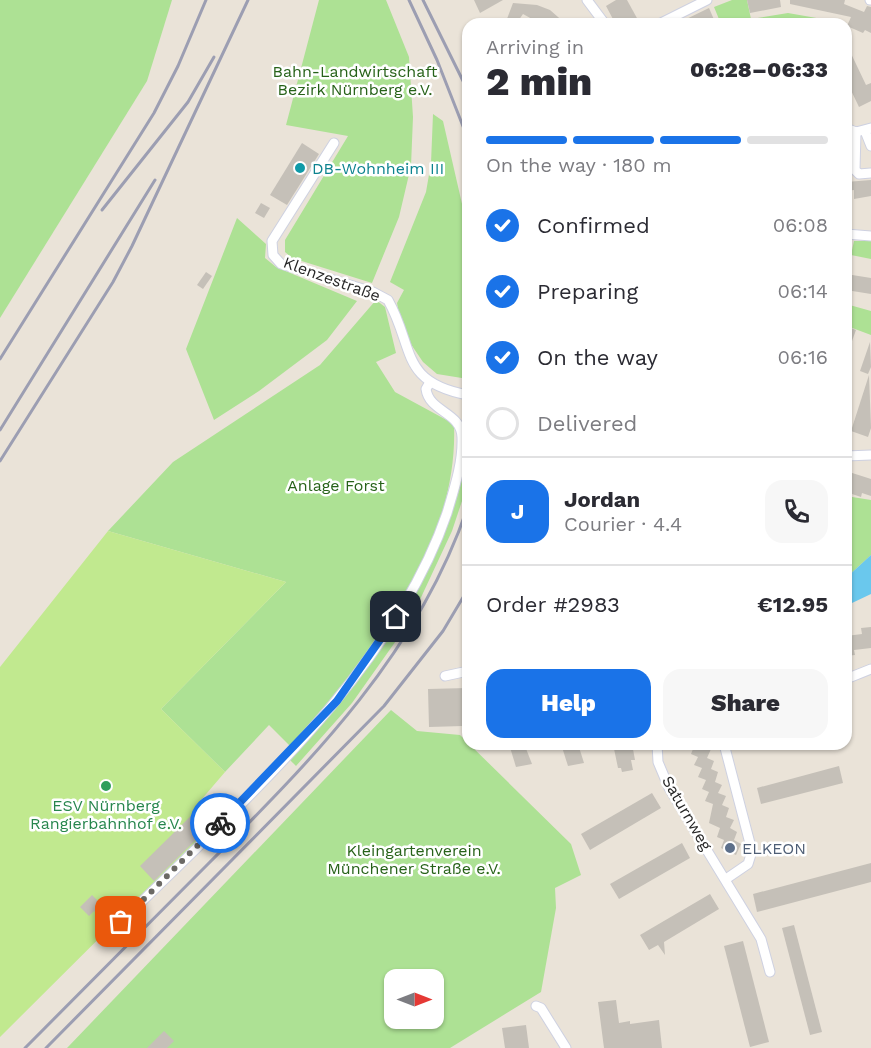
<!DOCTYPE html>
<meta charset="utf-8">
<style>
:root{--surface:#fff;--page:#f7f7f7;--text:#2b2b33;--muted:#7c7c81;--line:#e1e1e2;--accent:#1a73e8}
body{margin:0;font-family:"Work Sans",sans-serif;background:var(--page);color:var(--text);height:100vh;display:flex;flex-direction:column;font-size:22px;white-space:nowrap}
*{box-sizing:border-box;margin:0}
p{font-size:20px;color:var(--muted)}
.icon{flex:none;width:33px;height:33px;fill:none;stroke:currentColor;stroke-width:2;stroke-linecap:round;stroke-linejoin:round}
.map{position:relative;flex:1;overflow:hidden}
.details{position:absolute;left:462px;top:18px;width:390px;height:732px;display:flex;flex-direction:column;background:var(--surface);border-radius:18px;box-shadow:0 2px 4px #0004}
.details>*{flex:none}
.needle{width:39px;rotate:90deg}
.fabs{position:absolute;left:384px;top:969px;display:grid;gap:12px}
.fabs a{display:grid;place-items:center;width:60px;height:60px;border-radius:12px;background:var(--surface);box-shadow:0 2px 4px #0004;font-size:30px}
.pin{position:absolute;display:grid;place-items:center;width:51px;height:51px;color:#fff;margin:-26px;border-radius:12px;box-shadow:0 3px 9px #0006}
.courier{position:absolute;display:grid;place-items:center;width:60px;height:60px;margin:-30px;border:4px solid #1a73e8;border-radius:50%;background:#fff;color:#222;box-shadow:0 2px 8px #0007}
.summary em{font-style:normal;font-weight:800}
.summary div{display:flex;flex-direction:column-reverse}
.summary{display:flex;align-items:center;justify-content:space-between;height:102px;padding:0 24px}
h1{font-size:39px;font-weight:800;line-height:45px}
.bar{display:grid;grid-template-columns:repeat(4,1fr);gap:9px 6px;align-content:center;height:72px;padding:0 24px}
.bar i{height:8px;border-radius:4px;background:var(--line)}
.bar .selected{background:var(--accent)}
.bar p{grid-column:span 4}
.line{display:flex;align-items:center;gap:15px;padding:0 24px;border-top:2px solid var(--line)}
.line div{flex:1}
.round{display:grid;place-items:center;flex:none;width:63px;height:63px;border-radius:18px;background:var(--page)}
ol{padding:0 24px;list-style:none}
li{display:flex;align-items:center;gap:18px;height:66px}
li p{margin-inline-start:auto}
li .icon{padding:6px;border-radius:50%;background:var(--accent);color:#fff;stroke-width:4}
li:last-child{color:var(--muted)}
li i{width:33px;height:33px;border:3px solid var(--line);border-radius:50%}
.primary-button{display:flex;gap:12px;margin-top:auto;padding:12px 24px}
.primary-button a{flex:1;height:69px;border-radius:18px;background:var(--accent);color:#fff;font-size:24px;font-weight:800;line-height:69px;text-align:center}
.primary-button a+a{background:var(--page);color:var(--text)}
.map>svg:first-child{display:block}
</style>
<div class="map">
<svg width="871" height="1048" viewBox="0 0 871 1048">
<rect width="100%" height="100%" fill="#eae3d8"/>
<g fill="#ade194" fill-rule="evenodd">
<path d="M0,0H172L147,81L0,318Z"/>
<path d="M319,0H386L409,57L413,117L411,166L399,217L372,283L292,258L285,252V240L348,136L286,125Z"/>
<path d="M732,0H747L751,19L788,13L845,23L721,24L714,7Z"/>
<path d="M433,114L443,121L468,230V379L437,374L423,362L402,331L397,303L404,290L390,282L426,192L431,163Z"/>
<path d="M237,218L266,244L265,258L276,267L357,301L327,340L259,391L214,420L186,349Z"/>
<path d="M854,241H871V259L851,255Z"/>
<path d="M376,300L385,307L396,353L376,362L395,392L454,424C459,548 369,659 290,746L269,725L225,772L161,709L286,582L108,531L173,462L320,365Z"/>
<path d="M846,304L871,311V335L847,326L846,329Z"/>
<path d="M468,448V483L452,531L410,621L352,703L296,766L289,759C360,686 419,602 454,506C461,487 464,467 468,448Z"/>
<path d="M846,496L871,500V555L846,578Z"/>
<path d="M391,710L417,731L460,735L571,844L581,875L555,888L556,908L541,992L450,1048H67ZM394,980H434V1018H394Z"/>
</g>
<path fill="#c1e98f" d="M108,531L286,582L161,709L225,772L201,800L219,819L0,1037V667Z"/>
<path fill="#6ac8ed" d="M871,555V594L852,603H846V578Z"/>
<g fill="#c5c0b8">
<path d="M474,0H503L480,13Z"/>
<path d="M616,0H627L638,20L631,24L614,21L606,6Z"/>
<path d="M747,0H780L781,7L750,13Z"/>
<path d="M790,0H845L844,4L864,12L867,6L871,7V33L865,30L863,33L847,26L851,17L790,4Z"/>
<path d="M513,3L537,5L550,10L566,24H541L523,14L516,24H505Z"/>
<path d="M709,8L715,22L711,24H676Z"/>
<path d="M846,43L866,85L871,83V101L859,107L846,80Z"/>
<path d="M302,143L319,154L287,205L270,195Z"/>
<path d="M871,180V196L854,199V190L846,191V182Z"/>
<path d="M261,203L270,208L264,218L255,213Z"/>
<path d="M206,272L212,276L203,289L197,285Z"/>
<path d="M846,274L871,278V294L846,290Z"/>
<path d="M846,326L856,330L847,355H846Z"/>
<path d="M870,342L871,367L868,374L860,371Z"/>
<path d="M869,375L871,428L868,437L851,431Z"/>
<path d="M846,471L871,479V496L862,493L861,497L846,492Z"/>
<path d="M871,627V648L854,650L855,655L846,656V636L862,634L861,628Z"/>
<path d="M467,688V697L462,698L463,726L429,727L428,689Z"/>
<path d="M509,744L525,746L532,764L516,767Z"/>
<path d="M561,744H578L584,763L568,766Z"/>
<path d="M613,744H632L635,760H631L633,770L622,772L621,768H618Z"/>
<path d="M695,744L711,749L707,758L714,761L711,769L718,772L715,782L722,785L718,793L726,796L722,805L729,808L726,817L734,820L730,828L737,832L734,840L741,844L736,855L721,848L724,840L717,837L720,828L709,823L713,804L705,801L709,792L702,789L706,780L698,777L702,768L694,765L698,757L691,754Z"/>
<path d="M839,766L843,783L761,804L757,788Z"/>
<path d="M652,793L661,808L590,850L581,834Z"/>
<path d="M204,803L218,818L154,881L140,866Z"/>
<path d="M682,843L690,858L619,899L610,884Z"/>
<path d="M871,863V882L757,912L753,894Z"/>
<path d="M710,894L719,909L664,942L665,955L658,945L649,950L640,935Z"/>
<path d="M92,895L110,913L103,920L94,911L89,916L80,907Z"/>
<path d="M794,925L822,1032L810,1035L782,928Z"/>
<path d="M743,941L769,1042L750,1047L724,946Z"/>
<path d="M616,1000L619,1023L630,1021V1024L659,1020L662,1048H604L598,1002Z"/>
<path d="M526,1025L529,1048H505L502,1028Z"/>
<path d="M164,1031L174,1041L167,1048H147Z"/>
</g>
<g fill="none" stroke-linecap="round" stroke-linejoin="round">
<g stroke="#ced1e1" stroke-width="11">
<g id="street">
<path d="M587,0L605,24"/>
<path d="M870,0H871"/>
<path d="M659,24L707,0"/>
<path d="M846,128L856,132L871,128"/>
<path d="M865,131L871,146"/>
<path d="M856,132L855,170L859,174L871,173"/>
<path d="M334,143L272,241L273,255L281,264L373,292L388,300C415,348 399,382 468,395"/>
<path d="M846,234L871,236"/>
<path d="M846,456L871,455"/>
<path d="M445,676L468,671"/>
<path d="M846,679L871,669"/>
<path d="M657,744L658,762L669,788L761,939L770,972"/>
<path d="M724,744L752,851L748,864L726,879"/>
<path d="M121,922C238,806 393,672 447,513C454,489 463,463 462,437C461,412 429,412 426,389L430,382"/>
<path d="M536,1006L541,1008L566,1048"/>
</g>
</g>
<use href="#street" stroke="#fff" stroke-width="9"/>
<g stroke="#9c9eb2" stroke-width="3">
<path d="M409,0L437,60L468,139"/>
<path d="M423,0L468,91"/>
<path d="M102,210L188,102L214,57"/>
<path d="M0,359L154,113L178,66L206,0"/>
<path d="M0,430L155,180"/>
<path d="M0,461L113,282L132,246L248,0"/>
<path d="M25,1048C85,987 146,926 207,865C314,758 419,652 468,506"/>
<path d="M46,1048L384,706L443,631L468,589"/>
</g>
</g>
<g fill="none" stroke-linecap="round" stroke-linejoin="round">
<path stroke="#6b6965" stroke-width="6" stroke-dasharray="0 10.8" d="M121,922L220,823"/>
<path stroke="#1a73e8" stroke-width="8" d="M220,823L337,701L396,617"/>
</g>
<circle fill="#0f9aa8" stroke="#fff" stroke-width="2" cx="300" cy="168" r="6"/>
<circle fill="#2e9e5b" stroke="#fff" stroke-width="2" cx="106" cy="786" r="6"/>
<circle fill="#5c6f8a" stroke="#fff" stroke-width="2" cx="730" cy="848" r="6"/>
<g text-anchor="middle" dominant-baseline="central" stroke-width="5" stroke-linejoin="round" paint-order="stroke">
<g font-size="16" fill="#276219" stroke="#fff">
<text x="355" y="71">Bahn-Landwirtschaft<tspan x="355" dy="18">Bezirk Nürnberg e.V.</tspan></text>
<text x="336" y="485">Anlage Forst</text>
<text x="414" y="850">Kleingartenverein<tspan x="414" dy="18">Münchener Straße e.V.</tspan></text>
</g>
<g font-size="16" fill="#0d838f" stroke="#fff" text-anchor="start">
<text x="312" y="168">DB-Wohnheim III</text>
</g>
<g font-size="16" fill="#272727" stroke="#fff">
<text transform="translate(332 279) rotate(20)">Klenzestraße</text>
<text transform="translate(687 813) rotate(60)">Saturnweg</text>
</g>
<g font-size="16" fill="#27864d" stroke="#fff">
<text x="106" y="805">ESV Nürnberg<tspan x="106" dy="18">Rangierbahnhof e.V.</tspan></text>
</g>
<g font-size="16" fill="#4e5e75" stroke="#fff" text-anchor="start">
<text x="742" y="848">ELKEON</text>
</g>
</g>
</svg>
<div class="fabs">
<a><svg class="needle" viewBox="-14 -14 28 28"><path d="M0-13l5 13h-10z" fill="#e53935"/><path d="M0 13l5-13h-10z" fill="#7c7c81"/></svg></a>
</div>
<div class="pin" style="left:121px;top:922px;background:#ea580c"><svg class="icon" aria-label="bag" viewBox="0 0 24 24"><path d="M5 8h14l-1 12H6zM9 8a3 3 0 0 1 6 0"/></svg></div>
<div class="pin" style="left:396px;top:617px;background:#1f2937"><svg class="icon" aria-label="home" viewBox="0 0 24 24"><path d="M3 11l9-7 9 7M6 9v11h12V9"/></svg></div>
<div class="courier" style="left:220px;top:823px"><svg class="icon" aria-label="bike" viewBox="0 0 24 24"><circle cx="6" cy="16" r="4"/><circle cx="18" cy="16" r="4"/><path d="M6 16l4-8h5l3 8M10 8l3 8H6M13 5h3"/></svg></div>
<section class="details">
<div class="summary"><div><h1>2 min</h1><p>Arriving in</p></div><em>06:28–06:33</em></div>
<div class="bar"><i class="selected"></i><i class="selected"></i><i class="selected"></i><i></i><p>On the way · 180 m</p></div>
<ol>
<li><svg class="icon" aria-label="check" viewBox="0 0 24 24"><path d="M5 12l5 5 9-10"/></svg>Confirmed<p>06:08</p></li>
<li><svg class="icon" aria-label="check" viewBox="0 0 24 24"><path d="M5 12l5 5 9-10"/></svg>Preparing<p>06:14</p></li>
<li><svg class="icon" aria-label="check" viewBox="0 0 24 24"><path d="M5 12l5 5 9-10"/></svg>On the way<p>06:16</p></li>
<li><i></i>Delivered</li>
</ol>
<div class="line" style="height:108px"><b class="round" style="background:var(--accent);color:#fff">J</b><div><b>Jordan</b><p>Courier · 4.4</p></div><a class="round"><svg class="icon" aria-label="phone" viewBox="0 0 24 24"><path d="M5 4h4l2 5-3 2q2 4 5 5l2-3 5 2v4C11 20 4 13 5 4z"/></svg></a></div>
<div class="line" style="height:78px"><div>Order #2983</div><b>€12.95</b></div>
<div class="primary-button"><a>Help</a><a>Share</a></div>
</section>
</div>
